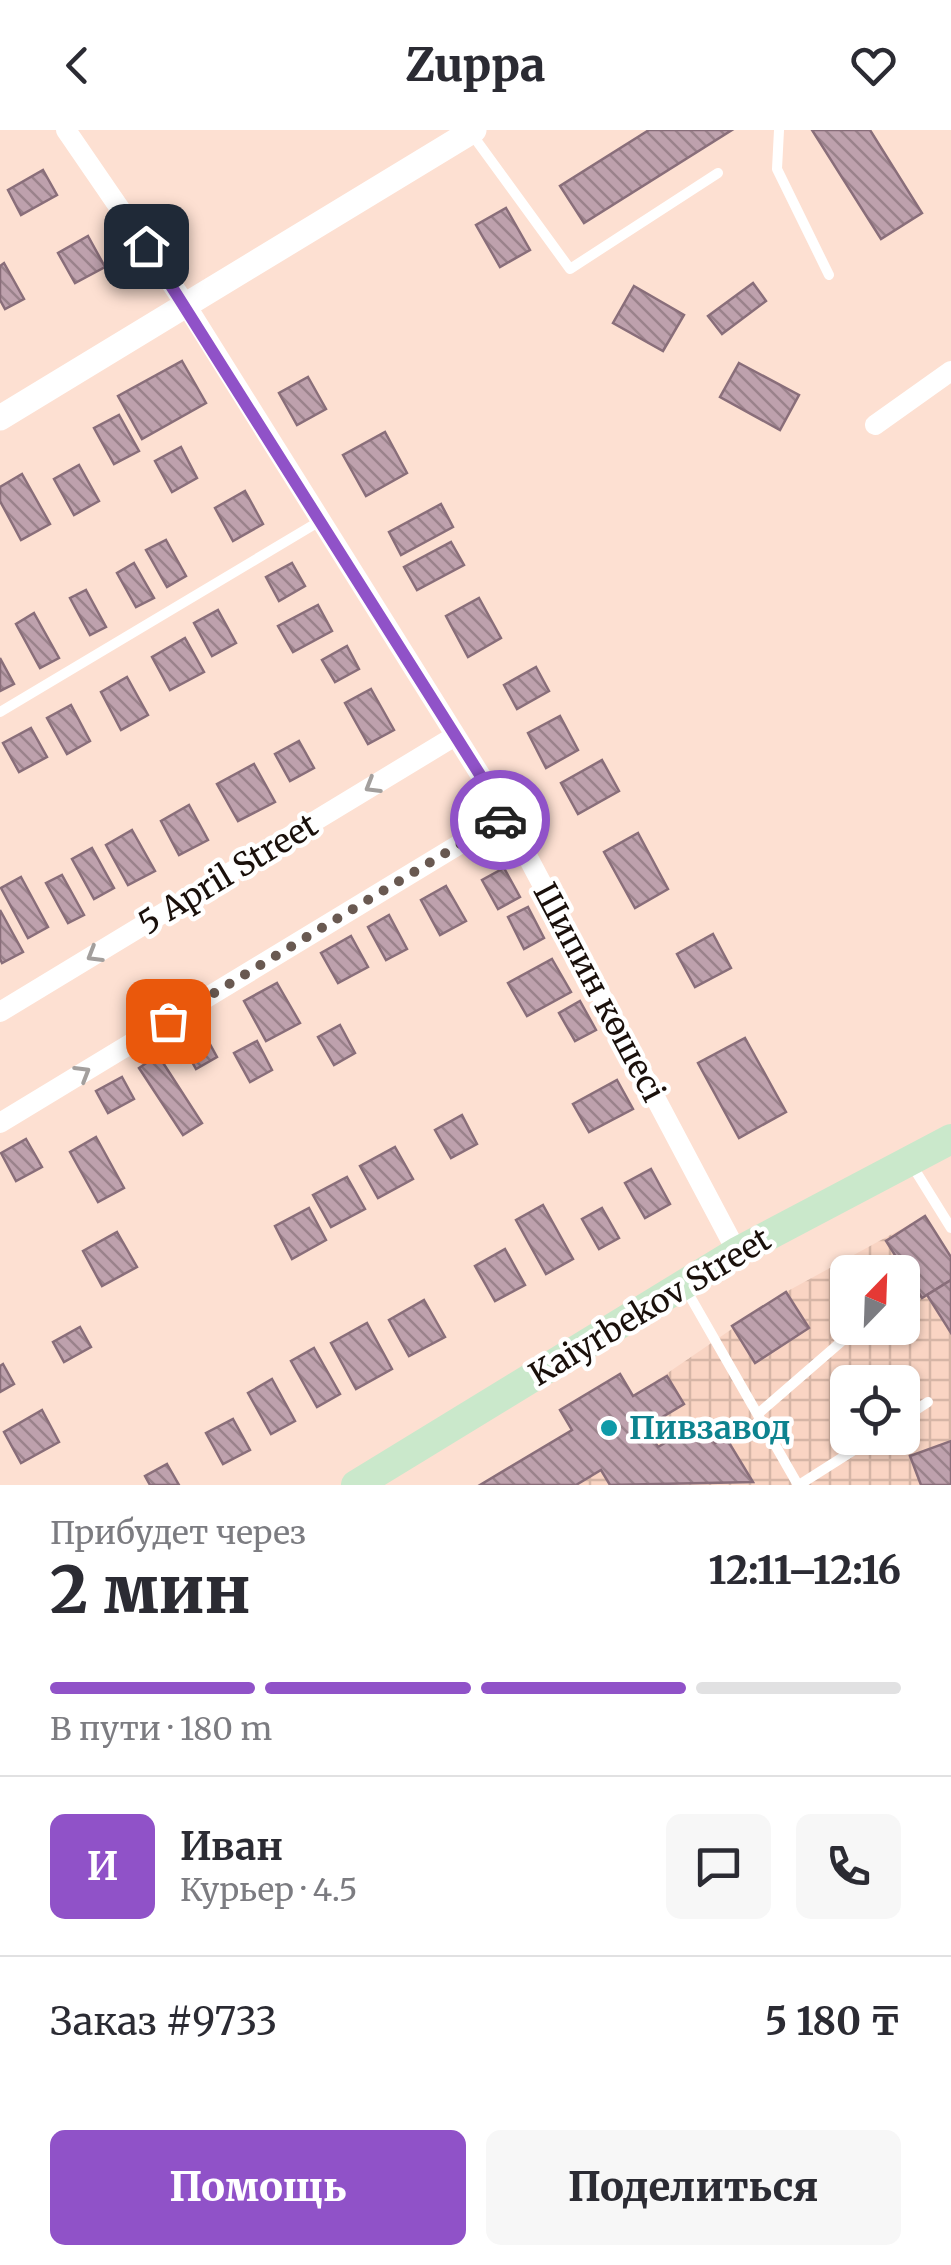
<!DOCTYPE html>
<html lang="ru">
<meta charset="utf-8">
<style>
:root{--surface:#fff;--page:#f7f7f7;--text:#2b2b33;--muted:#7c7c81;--line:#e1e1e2;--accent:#9052c8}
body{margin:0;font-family:Merriweather,serif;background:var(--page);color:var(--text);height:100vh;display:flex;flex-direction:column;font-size:38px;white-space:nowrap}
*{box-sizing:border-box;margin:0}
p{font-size:32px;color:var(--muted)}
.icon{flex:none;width:55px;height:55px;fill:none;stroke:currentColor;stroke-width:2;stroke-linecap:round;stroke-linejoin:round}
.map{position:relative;height:1355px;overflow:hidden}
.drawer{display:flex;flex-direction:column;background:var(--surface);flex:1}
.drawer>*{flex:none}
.needle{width:65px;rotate:23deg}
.fabs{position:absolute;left:830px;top:1125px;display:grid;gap:20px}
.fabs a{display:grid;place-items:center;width:90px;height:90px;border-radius:15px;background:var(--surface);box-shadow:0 2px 8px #0004;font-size:50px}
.pin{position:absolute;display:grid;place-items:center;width:85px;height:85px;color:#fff;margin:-42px;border-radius:20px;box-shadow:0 5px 15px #0006}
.courier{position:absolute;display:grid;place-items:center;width:100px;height:100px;margin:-50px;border:8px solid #9052c8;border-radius:50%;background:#fff;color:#222;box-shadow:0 2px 12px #0007}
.summary em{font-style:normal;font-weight:800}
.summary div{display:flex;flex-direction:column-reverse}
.summary{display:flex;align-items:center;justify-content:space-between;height:170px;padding:0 50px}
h1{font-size:65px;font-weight:800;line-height:75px}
.bar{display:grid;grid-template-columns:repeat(4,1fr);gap:15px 10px;align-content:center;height:120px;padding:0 50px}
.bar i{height:12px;border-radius:8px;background:var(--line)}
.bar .on{background:var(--accent)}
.bar p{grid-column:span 4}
.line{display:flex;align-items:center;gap:25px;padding:0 50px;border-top:2px solid var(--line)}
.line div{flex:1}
.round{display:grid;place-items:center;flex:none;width:105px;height:105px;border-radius:15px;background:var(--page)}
.action{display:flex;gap:20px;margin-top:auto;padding:20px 50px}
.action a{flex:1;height:115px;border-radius:15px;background:var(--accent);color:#fff;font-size:40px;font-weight:800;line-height:115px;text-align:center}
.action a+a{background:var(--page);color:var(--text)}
header{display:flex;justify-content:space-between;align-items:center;height:130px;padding:0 50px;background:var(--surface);font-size:45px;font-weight:800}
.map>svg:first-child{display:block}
</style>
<header><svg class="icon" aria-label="back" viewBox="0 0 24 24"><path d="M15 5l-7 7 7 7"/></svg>Zuppa<svg class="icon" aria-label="heart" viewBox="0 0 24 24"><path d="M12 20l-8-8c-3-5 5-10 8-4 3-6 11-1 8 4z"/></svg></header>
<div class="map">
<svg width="951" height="1355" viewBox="0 0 951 1355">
<defs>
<pattern id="industrial-grid" width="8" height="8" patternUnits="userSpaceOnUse" patternTransform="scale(2.5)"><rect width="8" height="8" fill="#f9d4c3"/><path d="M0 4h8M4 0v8" fill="none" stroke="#d5b5a6"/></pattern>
<pattern id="building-back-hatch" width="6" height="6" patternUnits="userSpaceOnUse" patternTransform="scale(2.5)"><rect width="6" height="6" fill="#bea1ad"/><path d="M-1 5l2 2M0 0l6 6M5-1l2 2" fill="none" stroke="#9a828b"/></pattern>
</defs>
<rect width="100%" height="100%" fill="#fde0d2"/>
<path fill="url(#industrial-grid)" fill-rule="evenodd" d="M925,1086L951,1127V1355H480L571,1300L560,1280L620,1244L634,1266L786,1162ZM848,1142H902V1198H848ZM848,1252H902V1308H848Z"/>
<g fill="url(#building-back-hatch)" stroke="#896e7a" stroke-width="2.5">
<path d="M649,0H732L584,93L560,56Z"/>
<path d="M812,0H870L922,83L881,109Z"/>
<path d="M43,40L57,65L21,85L8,60Z"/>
<path d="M506,78L530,120L500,137L476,95Z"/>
<path d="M88,106L105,137L75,153L58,123Z"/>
<path d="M4,133L24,169L5,179L0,170V136Z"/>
<path d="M753,153L766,171L722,204L708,186Z"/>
<path d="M634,156L684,185L663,221L613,193Z"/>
<path d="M182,231L206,273L142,309L118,266Z"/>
<path d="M739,233L799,265L780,300L720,267Z"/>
<path d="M308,247L326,279L297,295L279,263Z"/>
<path d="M119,285L139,321L114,334L94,298Z"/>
<path d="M385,302L407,343L366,366L343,325Z"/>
<path d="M181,317L197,348L172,362L155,331Z"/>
<path d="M79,335L99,371L74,385L54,349Z"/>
<path d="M22,344L50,394L21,410L0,371V357Z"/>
<path d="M245,361L263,394L233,411L215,378Z"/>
<path d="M441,374L453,397L401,425L389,402Z"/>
<path d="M166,410L186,446L167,457L146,420Z"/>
<path d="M451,412L464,435L417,460L404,437Z"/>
<path d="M134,433L154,468L136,477L117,443Z"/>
<path d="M292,433L305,456L279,471L266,447Z"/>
<path d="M86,460L106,497L90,505L70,468Z"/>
<path d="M479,468L501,508L468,527L446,486Z"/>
<path d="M318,475L332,501L293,522L278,496Z"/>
<path d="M218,480L236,513L212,526L194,493Z"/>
<path d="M34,483L59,528L40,538L16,494Z"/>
<path d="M185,508L204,542L170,560L152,527Z"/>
<path d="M347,516L359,539L335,552L322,530Z"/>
<path d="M0,528L14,554L0,561Z"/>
<path d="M536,537L549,561L517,579L504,555Z"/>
<path d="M127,547L148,585L121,600L101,562Z"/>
<path d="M371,559L394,600L368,614L345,573Z"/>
<path d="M71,575L90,611L67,624L47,588Z"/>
<path d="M560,586L578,620L546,638L528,603Z"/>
<path d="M31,598L47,627L19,642L3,613Z"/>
<path d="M299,611L314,638L290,651L275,624Z"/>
<path d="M602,630L619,661L578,684L561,653Z"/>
<path d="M254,634L275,672L238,691L217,654Z"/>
<path d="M189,675L208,710L179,725L161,691Z"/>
<path d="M132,700L155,741L128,755L106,715Z"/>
<path d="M638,703L668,759L635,778L604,722Z"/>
<path d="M92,718L114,758L94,769L72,729Z"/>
<path d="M504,738L520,767L498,779L482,750Z"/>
<path d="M62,745L84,785L68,793L46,753Z"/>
<path d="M21,747L48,797L28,808L1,758Z"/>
<path d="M446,756L466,791L440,805L421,770Z"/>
<path d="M528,777L544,808L524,819L508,787Z"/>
<path d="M0,780L23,822L2,833L0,829Z"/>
<path d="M389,785L407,819L386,830L368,797Z"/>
<path d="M713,804L731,838L695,857L677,824Z"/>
<path d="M351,806L368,837L338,853L321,823Z"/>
<path d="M552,829L571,862L527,886L508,853Z"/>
<path d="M277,853L300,893L266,911L244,871Z"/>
<path d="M580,871L596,900L575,911L559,883Z"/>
<path d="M340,895L355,923L334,935L318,907Z"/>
<path d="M200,896L217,927L196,939L179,908Z"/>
<path d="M745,908L786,982L739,1008L698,933Z"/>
<path d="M257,911L272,940L250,952L234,923Z"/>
<path d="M158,925L202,993L183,1005L139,938Z"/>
<path d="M122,947L134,969L108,983L96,961Z"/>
<path d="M617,950L633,979L589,1002L573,974Z"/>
<path d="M462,985L477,1014L451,1028L435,1000Z"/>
<path d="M96,1007L124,1058L98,1072L70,1022Z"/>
<path d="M26,1009L42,1037L16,1051L1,1023Z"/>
<path d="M395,1017L413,1049L378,1068L360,1036Z"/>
<path d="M651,1039L670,1074L645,1088L625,1053Z"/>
<path d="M347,1047L365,1079L331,1097L313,1065Z"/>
<path d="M543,1075L573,1129L546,1144L516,1090Z"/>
<path d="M309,1078L326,1110L292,1129L275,1096Z"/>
<path d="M602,1078L619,1108L599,1119L582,1089Z"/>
<path d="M925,1086L951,1127V1150L922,1168L886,1111Z"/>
<path d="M117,1102L137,1137L102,1156L83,1121Z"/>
<path d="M505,1119L525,1155L495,1171L475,1136Z"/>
<path d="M951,1150V1203L927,1165Z"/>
<path d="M786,1162L809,1198L755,1233L732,1196Z"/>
<path d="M424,1170L445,1207L409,1226L389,1190Z"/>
<path d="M367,1193L392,1239L356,1259L331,1213Z"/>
<path d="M80,1197L91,1217L64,1232L53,1212Z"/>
<path d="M314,1218L340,1264L317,1277L291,1231Z"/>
<path d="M3,1234L14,1254L0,1262V1236Z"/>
<path d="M620,1244L633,1266L667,1246L684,1274L646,1297L658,1317L701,1291L715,1313L725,1306L753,1352L610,1355L601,1340L576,1355H480L572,1300L560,1280Z"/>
<path d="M272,1249L295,1291L271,1304L248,1263Z"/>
<path d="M42,1280L59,1312L21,1333L4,1302Z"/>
<path d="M233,1289L250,1320L223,1334L206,1303Z"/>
<path d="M951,1311V1355H921L910,1326Z"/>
<path d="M167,1334L179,1355H150L145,1346Z"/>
</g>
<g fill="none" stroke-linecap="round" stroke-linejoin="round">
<g stroke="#fff" stroke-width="10">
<path d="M779,0L777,39L829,145"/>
<path d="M471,3L570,139L718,43"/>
<path d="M0,582L320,391"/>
<path d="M910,1032L951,1098"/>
<path d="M684,1156L798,1355"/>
<path d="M759,1283L857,1198"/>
<path d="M902,1289L928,1272"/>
<path d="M799,1355L873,1308"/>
</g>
<g stroke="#fff" stroke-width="20">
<path d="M66,0L186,175L506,686L737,1122"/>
<path d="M875,295L951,241"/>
<path d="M0,882L455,606"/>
<path d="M0,993L506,686"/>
</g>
<path stroke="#fff" stroke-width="25" d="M0,288L474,0"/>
<path stroke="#cae8cb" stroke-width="30" d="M356,1355L737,1122L951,1009"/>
</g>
<defs><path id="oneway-chevron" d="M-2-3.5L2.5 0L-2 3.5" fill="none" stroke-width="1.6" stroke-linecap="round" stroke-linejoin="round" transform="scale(2.5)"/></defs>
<g stroke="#a39f9d">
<use href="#oneway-chevron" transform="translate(372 656) rotate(149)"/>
<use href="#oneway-chevron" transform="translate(94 825) rotate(149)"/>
<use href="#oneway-chevron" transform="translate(83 943) rotate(-31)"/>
</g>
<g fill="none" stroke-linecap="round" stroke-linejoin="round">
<path stroke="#695951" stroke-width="10" stroke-dasharray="0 18" d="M168,891L500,690"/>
<path stroke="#9052c8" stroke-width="12" d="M146,116L506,686L500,690"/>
</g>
<circle fill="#0f9aa8" stroke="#fff" stroke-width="4" cx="609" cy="1298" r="10"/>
<g text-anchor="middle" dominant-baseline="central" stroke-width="9" stroke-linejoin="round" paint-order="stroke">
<g font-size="32" fill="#1a100b" stroke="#fff">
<text transform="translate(228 744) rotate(-31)">5 April Street</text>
<text transform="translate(599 862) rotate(62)">Шипин көшесі</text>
<text transform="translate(650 1177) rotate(-31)">Kaiyrbekov Street</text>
</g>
<g font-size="32" font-weight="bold" fill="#0d838f" stroke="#fff" text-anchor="start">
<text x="629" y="1298">Пивзавод</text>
</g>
</g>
</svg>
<div class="fabs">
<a><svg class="needle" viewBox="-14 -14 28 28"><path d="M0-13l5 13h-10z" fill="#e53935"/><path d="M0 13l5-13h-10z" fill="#7c7c81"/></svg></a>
<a><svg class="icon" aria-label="locate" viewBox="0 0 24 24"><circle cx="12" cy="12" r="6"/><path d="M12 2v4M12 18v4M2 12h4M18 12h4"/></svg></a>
</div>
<div class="pin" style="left:168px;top:891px;background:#ea580c"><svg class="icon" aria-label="bag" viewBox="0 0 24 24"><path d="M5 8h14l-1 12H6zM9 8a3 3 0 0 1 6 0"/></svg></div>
<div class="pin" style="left:146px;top:116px;background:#1f2937"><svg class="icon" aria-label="home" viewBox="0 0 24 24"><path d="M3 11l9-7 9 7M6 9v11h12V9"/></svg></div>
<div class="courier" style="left:500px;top:690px"><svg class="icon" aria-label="car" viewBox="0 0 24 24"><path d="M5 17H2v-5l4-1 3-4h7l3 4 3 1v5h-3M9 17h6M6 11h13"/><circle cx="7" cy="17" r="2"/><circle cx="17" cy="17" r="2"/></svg></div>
</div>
<section class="drawer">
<div class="summary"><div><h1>2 мин</h1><p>Прибудет через</p></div><em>12:11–12:16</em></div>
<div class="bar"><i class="on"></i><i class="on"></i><i class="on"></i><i></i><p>В пути · 180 m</p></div>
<div class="line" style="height:180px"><b class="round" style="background:var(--accent);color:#fff">И</b><div><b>Иван</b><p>Курьер · 4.5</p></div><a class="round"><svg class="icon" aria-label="chat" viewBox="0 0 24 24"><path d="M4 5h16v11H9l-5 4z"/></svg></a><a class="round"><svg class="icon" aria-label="phone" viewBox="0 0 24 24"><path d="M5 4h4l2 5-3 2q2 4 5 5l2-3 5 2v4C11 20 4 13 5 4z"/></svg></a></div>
<div class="line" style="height:130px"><div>Заказ #9733</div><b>5 180 ₸</b></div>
<div class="action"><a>Помощь</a><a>Поделиться</a></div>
</section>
